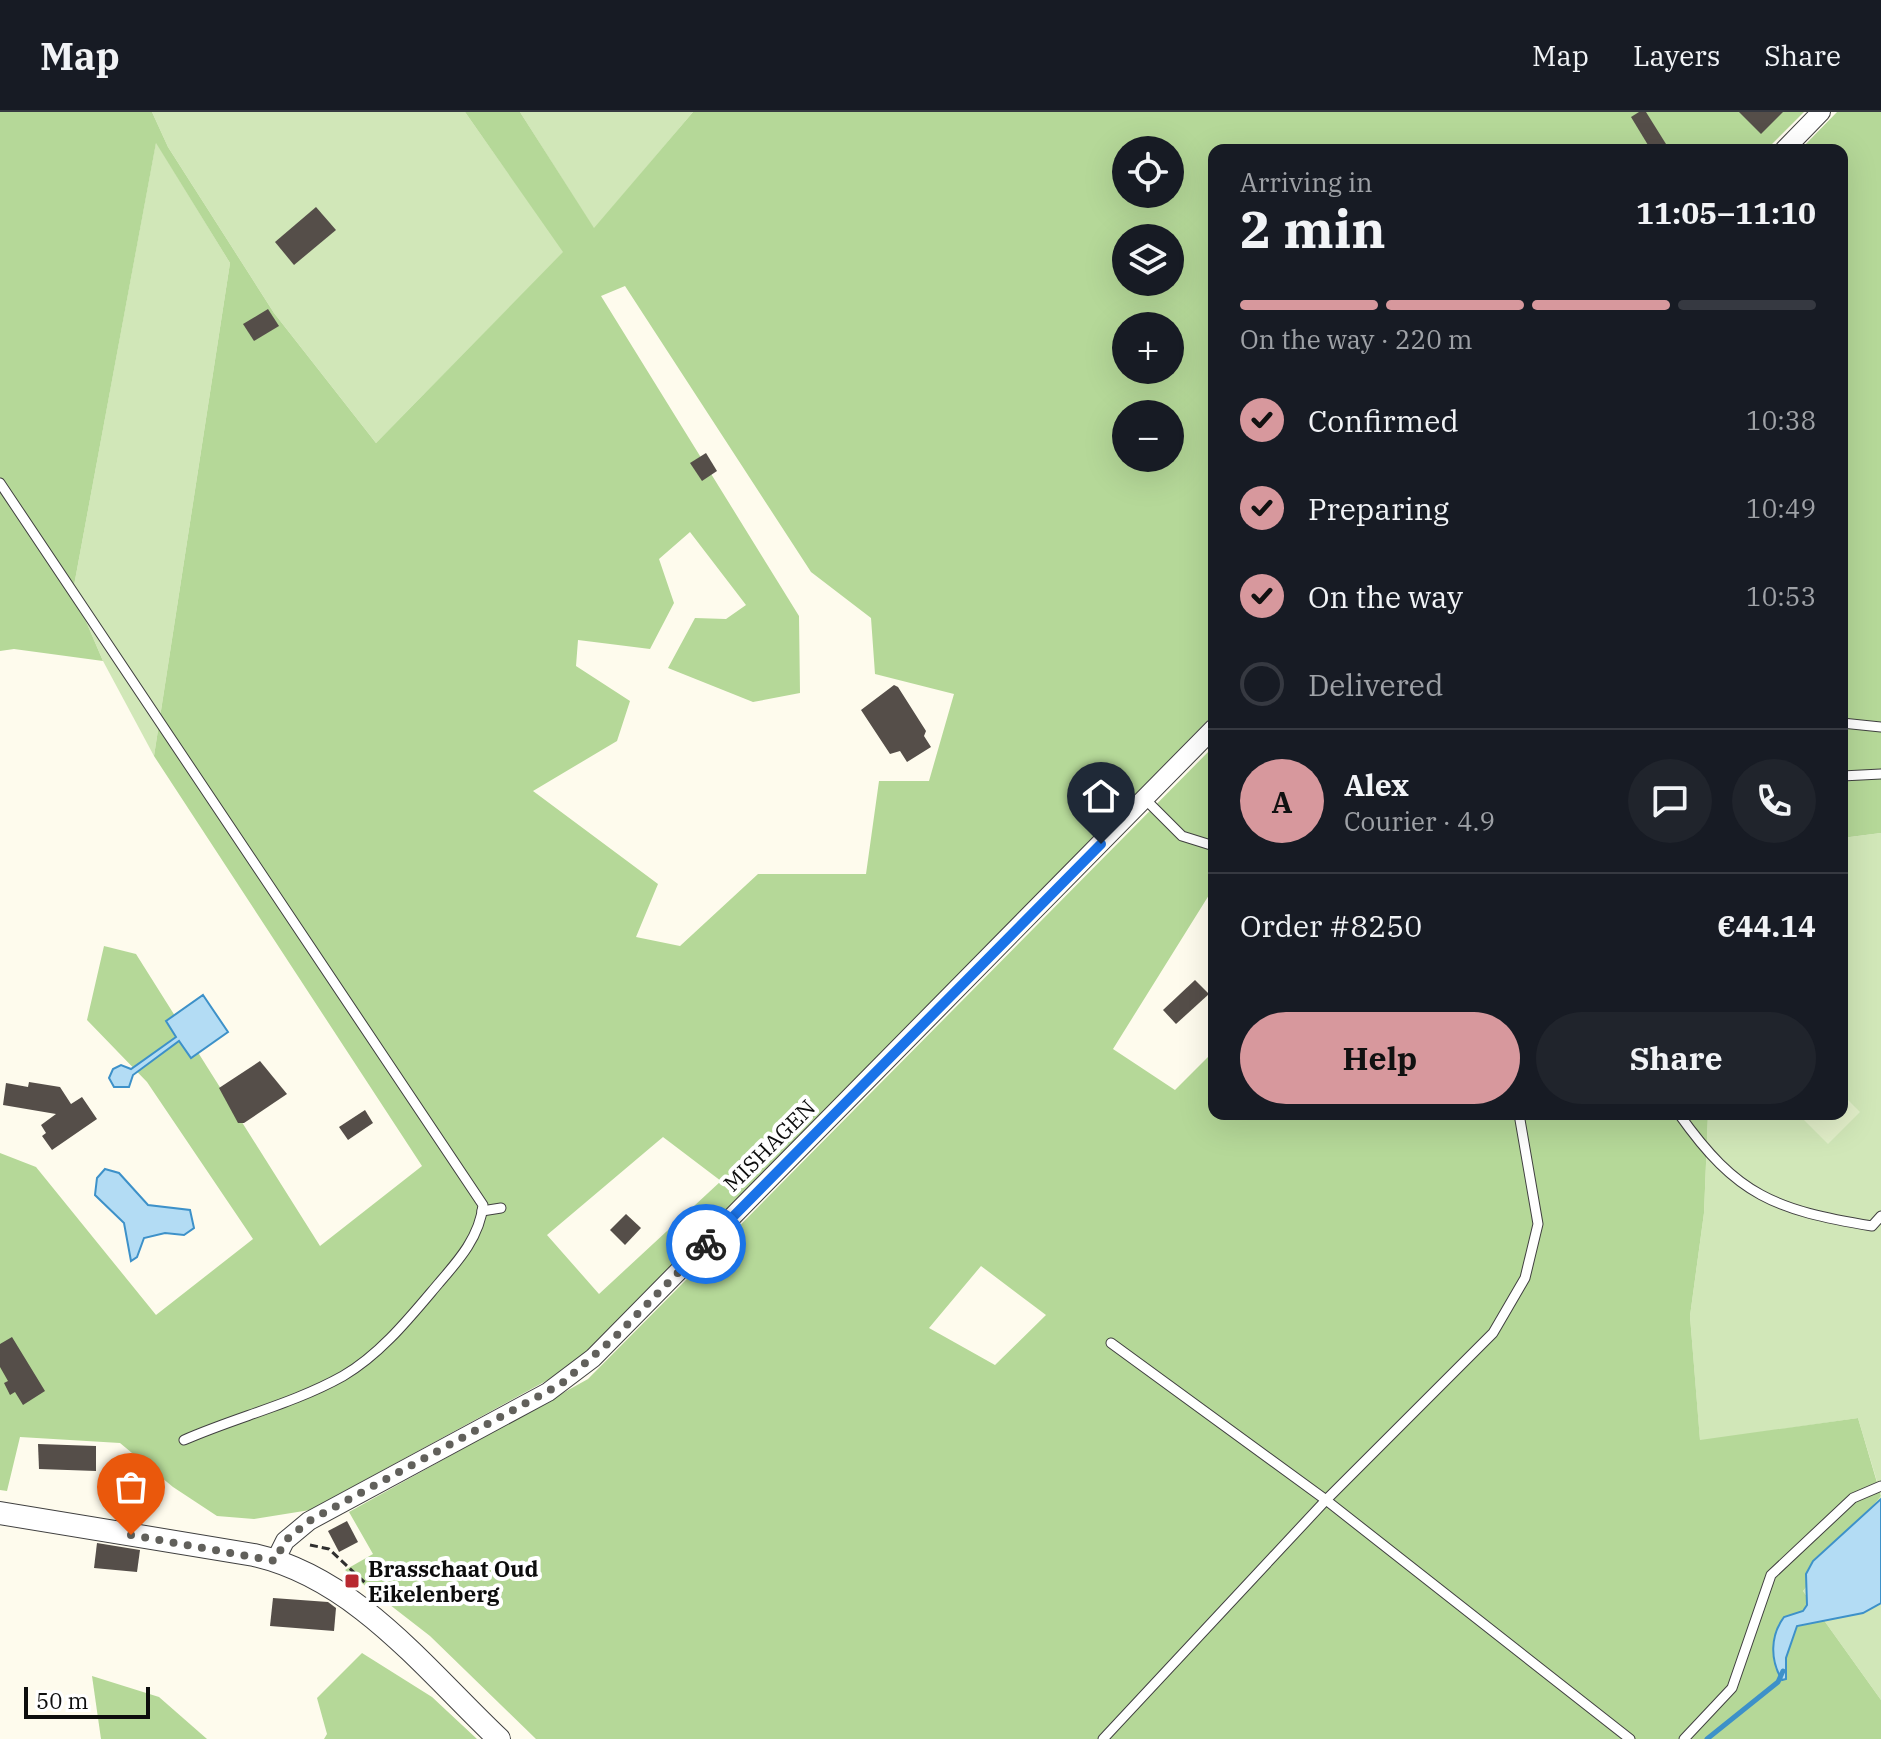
<!DOCTYPE html>
<meta charset="utf-8">
<style>
:root{--surface:#171b24;--page:#20242c;--text:#f1f3f6;--muted:#9ea1a6;--line:#363941;--accent:#d7989d}
body{margin:0;font-family:"IBM Plex Serif",serif;background:var(--page);color:var(--text);height:100vh;display:flex;flex-direction:column;font-size:30px;white-space:nowrap}
*{box-sizing:border-box;margin:0}
p{font-size:26px;color:var(--muted)}
.icon{flex:none;width:44px;height:44px;fill:none;stroke:currentColor;stroke-width:2;stroke-linecap:round;stroke-linejoin:round}
.map{position:relative;flex:1;overflow:hidden}
.drawer{position:absolute;left:1208px;top:32px;width:640px;height:976px;display:flex;flex-direction:column;background:var(--surface);border-radius:16px;box-shadow:0 8px 32px #0002}
.drawer>*{flex:none}
.tools{position:absolute;left:1112px;top:24px;display:grid;gap:16px}
.tools a{display:grid;place-items:center;width:72px;height:72px;border-radius:50%;background:var(--surface);box-shadow:0 8px 32px #0002;font-size:40px}
.scale{position:absolute;left:24px;bottom:20px;width:126px;box-sizing:border-box;padding-left:8px;border:4px solid #0d0d0d;border-top:0;font-size:22px;line-height:28px;white-space:nowrap;color:#0d0d0d;-webkit-text-stroke:6px #fff;paint-order:stroke}
.pin{position:absolute;display:grid;place-items:center;width:68px;height:68px;color:#fff;margin:-82px -34px;border-radius:50% 50% 50% 0;rotate:-45deg;box-shadow:0 0 8px #0007}
.pin .icon{rotate:45deg}
.courier{position:absolute;display:grid;place-items:center;width:80px;height:80px;margin:-40px;border:6px solid #1a73e8;border-radius:50%;background:#fff;color:#222;box-shadow:0 2px 10px #0007}
.headline em{font-style:normal;font-weight:700}
.headline div{display:flex;flex-direction:column-reverse}
.headline{display:flex;align-items:center;justify-content:space-between;height:136px;padding:0 32px}
h1{font-size:52px;font-weight:700;line-height:60px}
.bar{display:grid;grid-template-columns:repeat(4,1fr);gap:12px 8px;align-content:center;height:96px;padding:0 32px}
.bar i{height:10px;border-radius:6px;background:var(--line)}
.bar .current{background:var(--accent)}
.bar p{grid-column:span 4}
.line{display:flex;align-items:center;gap:20px;padding:0 32px;border-top:2px solid var(--line)}
.line div{flex:1}
.round{display:grid;place-items:center;flex:none;width:84px;height:84px;border-radius:42px;background:var(--page)}
ol{padding:0 32px;list-style:none}
li{display:flex;align-items:center;gap:24px;height:88px}
li p{margin-inline-start:auto}
li .icon{padding:8px;border-radius:50%;background:var(--accent);color:#111;stroke-width:4}
li:last-child{color:var(--muted)}
li i{width:44px;height:44px;border:4px solid var(--line);border-radius:50%}
.button{display:flex;gap:16px;margin-top:auto;padding:16px 32px}
.button a{flex:1;height:92px;border-radius:48px;background:var(--accent);color:#111;font-size:32px;font-weight:700;line-height:92px;text-align:center}
.button a+a{background:var(--page);color:var(--text)}
header{display:flex;align-items:center;gap:48px;box-sizing:border-box;height:112px;padding:0 40px;background:var(--surface);border-bottom:2px solid var(--line)}
header strong{font-size:38px}
nav{display:flex;gap:44px;margin-inline-start:auto;font-size:28px}
.map>svg:first-child{display:block}
</style>
<header>
<strong>Map</strong>
<nav><a>Map</a><a>Layers</a><a>Share</a></nav>
</header>
<div class="map">
<svg width="1881" height="1627" viewBox="0 0 1881 1627">
<rect width="100%" height="100%" fill="#fefbed"/>
<g fill="#d1e7b8">
<path d="M152,0H465L564,140L376,331L274,201L168,35Z"/>
<path d="M520,0H693L594,117Z"/>
<path d="M156,30L230,151L154,644L103,549L73,479Z"/>
<path d="M1881,721V1383L1858,1306L1700,1329L1690,1204L1704,1101L1708,1002H1842V726Z"/>
<path d="M1881,1384V1588L1803,1479Z"/>
</g>
<g fill="#b5d898" fill-rule="evenodd">
<path d="M0,0H152L168,35L274,201L376,331L563,140L465,0H520L594,116L693,0H1804L1766,38H1214V602L577,1252L310,1398L254,1407L217,1404L173,1375L120,1331L20,1325L7,1379L0,1378V1041L36,1055L156,1203L253,1127L147,970L87,908L104,834L136,842L320,1134L422,1054L154,644L230,151L156,31L73,479L103,549L14,537L0,539ZM1126,38H1170V82H1126ZM1126,126H1170V170H1126ZM625,174L811,460L871,506L875,562L954,582L929,669H879L866,762H758L680,834L636,825L658,772L533,679L617,629L630,589L576,554L578,528L650,537L674,491L659,447L690,420L746,493L726,507L695,506L668,556L753,590L800,581L799,504L601,184ZM1126,214H1170V258H1126ZM1126,302H1170V346H1126ZM663,1025L721,1069L599,1182L547,1123Z"/>
<path d="M1837,0H1881V721L1842,726V38H1800Z"/>
<path d="M1214,634V775L1113,937L1175,978L1214,939V1002H1708L1704,1101L1690,1204L1700,1328L1858,1306L1881,1384L1803,1479L1881,1588V1627H536L430,1524L345,1458L373,1442L349,1400L588,1267ZM981,1154L1046,1203L995,1253L929,1216Z"/>
<path d="M362,1541L432,1585L477,1627H324L327,1622L317,1586Z"/>
<path d="M92,1564L159,1585L207,1627H101Z"/>
</g>
<path fill="#e2efc9" d="M1842,982L1860,1000L1828,1032L1798,1002H1842Z"/>
<g fill="#b3dcf4" stroke="#3d91c9" stroke-width="2">
<path d="M203,883L228,920L191,946L179,929L133,963L129,975H114L109,966L113,957L121,953L131,957L176,925L166,909Z"/>
<path d="M105,1057L119,1061L148,1093L190,1098L194,1116L184,1123L165,1121L144,1126L137,1145L131,1149L124,1111L95,1083L97,1066Z"/>
<path d="M1881,1387V1491L1863,1501L1797,1514L1786,1546V1567L1782,1568C1770,1548 1770,1524 1784,1505L1803,1499L1807,1493L1806,1462L1813,1449Z"/>
</g>
<g fill="none" stroke-linecap="round" stroke-linejoin="round">
<path stroke="#3d91c9" stroke-width="5" d="M1707,1627L1778,1570L1783,1559"/>
</g>
<g fill="#554e49">
<path d="M1639,0H1646L1666,32L1657,38H1651L1631,5Z"/>
<path d="M1739,0H1783L1761,22Z"/>
<path d="M316,95L336,118L294,153L275,130Z"/>
<path d="M268,197L279,214L254,229L243,212Z"/>
<path d="M706,341L717,359L702,369L690,351Z"/>
<path d="M894,573L898,575L926,619L924,624L931,635L907,650L900,639L890,642L861,598Z"/>
<path d="M1195,868L1209,882L1176,912L1163,898Z"/>
<path d="M260,949L287,982L244,1011H238L219,976Z"/>
<path d="M29,970L60,975L71,992L82,985L97,1007L52,1038L42,1024L46,1021L41,1013L56,1002L3,993L6,971L28,975Z"/>
<path d="M365,998L373,1011L348,1028L339,1015Z"/>
<path d="M626,1102L641,1116L625,1133L610,1118Z"/>
<path d="M12,1225L45,1279L23,1293L15,1280L10,1283L4,1271L8,1269L0,1255V1232Z"/>
<path d="M38,1332L96,1334V1359L39,1357Z"/>
<path d="M347,1409L358,1430L339,1440L328,1419Z"/>
<path d="M97,1431L140,1438L137,1460L94,1456Z"/>
<path d="M273,1486L328,1490L336,1496L334,1519L270,1514Z"/>
</g>
<g fill="none" stroke-linecap="round" stroke-linejoin="round">
<g stroke="#404040" stroke-width="11">
<g id="service">
<path d="M0,371L483,1093C480,1124 459,1148 439,1171C411,1204 381,1242 343,1264C293,1292 236,1305 184,1328"/>
<path d="M1842,611L1881,615"/>
<path d="M1842,664L1881,662"/>
<path d="M1145,687L1182,724L1214,734"/>
<path d="M1679,1002C1737,1084 1775,1098 1872,1114L1881,1104"/>
<path d="M482,1099L501,1096"/>
<path d="M1111,1231L1326,1388L1630,1627"/>
<path d="M1103,1627L1326,1388L1493,1221L1525,1166L1538,1112L1519,1002"/>
<path d="M1684,1627L1732,1576L1771,1463L1853,1386L1881,1374"/>
</g>
</g>
<g stroke="#404040" stroke-width="20">
<g id="minor">
<path d="M1784,38L1821,0"/>
<path d="M275,1449L285,1429L309,1409L548,1280L593,1246L1214,616"/>
</g>
</g>
<g stroke="#404040" stroke-width="24">
<path id="tertiary" d="M0,1401L254,1443C356,1466 426,1558 499,1627"/>
</g>
<path stroke="#2f2f2f" stroke-width="3" stroke-dasharray="8 4" stroke-linecap="butt" d="M310,1433L329,1437L376,1481"/>
<use href="#service" stroke="#fff" stroke-width="9"/>
<use href="#minor" stroke="#fff" stroke-width="18"/>
<use href="#tertiary" stroke="#fff" stroke-width="22"/>
</g>
<g fill="none" stroke-linecap="round" stroke-linejoin="round">
<path stroke="#61605b" stroke-width="8" stroke-dasharray="0 14.4" d="M131,1423L275,1449L285,1429L309,1409L561,1272L614,1226L706,1132"/>
<path stroke="#1a73e8" stroke-width="10" d="M706,1132L1101,732"/>
</g>
<rect fill="#b82931" stroke="#fff" stroke-width="3" x="344" y="1461" width="16" height="16" rx="4"/>
<g text-anchor="middle" dominant-baseline="central" stroke-width="8" stroke-linejoin="round" paint-order="stroke">
<g font-size="22" fill="#0d0d0d" stroke="#fff">
<text transform="translate(769 1033) rotate(-45)">MISHAGEN</text>
</g>
<g font-size="22" font-weight="bold" fill="#0d0d0d" stroke="#fff" text-anchor="start">
<text x="368" y="1456">Brasschaat Oud<tspan x="368" dy="25">Eikelenberg</tspan></text>
</g>
</g>
</svg>
<div class="tools">
<a><svg class="icon" aria-label="locate" viewBox="0 0 24 24"><circle cx="12" cy="12" r="6"/><path d="M12 2v4M12 18v4M2 12h4M18 12h4"/></svg></a>
<a><svg class="icon" aria-label="layers" viewBox="0 0 24 24"><path d="M12 4l9 5-9 5-9-5zM3 14l9 5 9-5"/></svg></a>
<a>+</a>
<a>−</a>
</div>
<div class="scale">50 m</div>
<div class="pin" style="left:131px;top:1423px;background:#ea580c"><svg class="icon" aria-label="bag" viewBox="0 0 24 24"><path d="M5 8h14l-1 12H6zM9 8a3 3 0 0 1 6 0"/></svg></div>
<div class="pin" style="left:1101px;top:732px;background:#1f2937"><svg class="icon" aria-label="home" viewBox="0 0 24 24"><path d="M3 11l9-7 9 7M6 9v11h12V9"/></svg></div>
<div class="courier" style="left:706px;top:1132px"><svg class="icon" aria-label="bike" viewBox="0 0 24 24"><circle cx="6" cy="16" r="4"/><circle cx="18" cy="16" r="4"/><path d="M6 16l4-8h5l3 8M10 8l3 8H6M13 5h3"/></svg></div>
<section class="drawer">
<div class="headline"><div><h1>2 min</h1><p>Arriving in</p></div><em>11:05–11:10</em></div>
<div class="bar"><i class="current"></i><i class="current"></i><i class="current"></i><i></i><p>On the way · 220 m</p></div>
<ol>
<li><svg class="icon" aria-label="check" viewBox="0 0 24 24"><path d="M5 12l5 5 9-10"/></svg>Confirmed<p>10:38</p></li>
<li><svg class="icon" aria-label="check" viewBox="0 0 24 24"><path d="M5 12l5 5 9-10"/></svg>Preparing<p>10:49</p></li>
<li><svg class="icon" aria-label="check" viewBox="0 0 24 24"><path d="M5 12l5 5 9-10"/></svg>On the way<p>10:53</p></li>
<li><i></i>Delivered</li>
</ol>
<div class="line" style="height:144px"><b class="round" style="background:var(--accent);color:#111">A</b><div><b>Alex</b><p>Courier · 4.9</p></div><a class="round"><svg class="icon" aria-label="chat" viewBox="0 0 24 24"><path d="M4 5h16v11H9l-5 4z"/></svg></a><a class="round"><svg class="icon" aria-label="phone" viewBox="0 0 24 24"><path d="M5 4h4l2 5-3 2q2 4 5 5l2-3 5 2v4C11 20 4 13 5 4z"/></svg></a></div>
<div class="line" style="height:104px"><div>Order #8250</div><b>€44.14</b></div>
<div class="button"><a>Help</a><a>Share</a></div>
</section>
</div>
